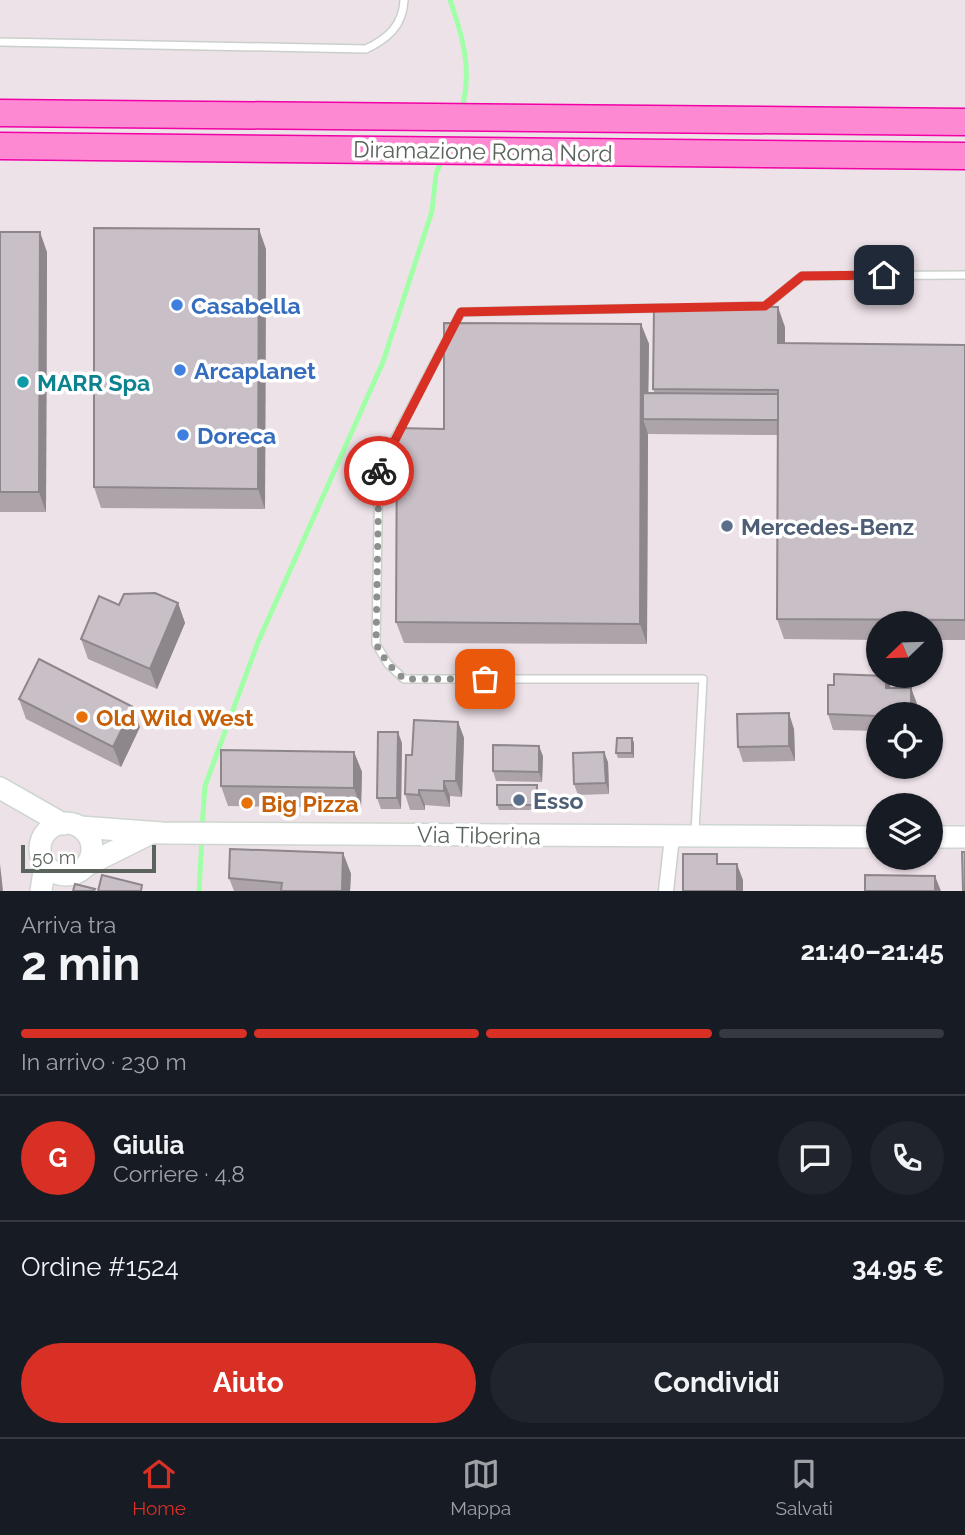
<!DOCTYPE html>
<html lang="it">
<meta charset="utf-8">
<style>
:root{--surface:#171b24;--page:#20242c;--text:#f1f3f6;--muted:#9ea1a6;--line:#363941;--accent:#d93025}
body{margin:0;font-family:Raleway,sans-serif;background:var(--page);color:var(--text);height:100vh;display:flex;flex-direction:column;font-size:26px;white-space:nowrap}
*{box-sizing:border-box;margin:0}
p{font-size:23px;color:var(--muted)}
.icon{flex:none;width:38px;height:38px;fill:none;stroke:currentColor;stroke-width:2;stroke-linecap:round;stroke-linejoin:round}
.map{position:relative;height:891px;overflow:hidden}
.details{display:flex;flex-direction:column;background:var(--surface);flex:1}
.details>*{flex:none}
.needle{width:46px;rotate:247deg}
.controls{position:absolute;left:866px;top:611px;display:grid;gap:14px}
.controls a{display:grid;place-items:center;width:77px;height:77px;border-radius:50%;background:var(--surface);box-shadow:0 2px 5px #0004;font-size:35px}
.scale{position:absolute;left:21px;bottom:18px;width:135px;box-sizing:border-box;padding-left:7px;border:4px solid #5b645c;border-top:0;font-size:19px;line-height:24px;white-space:nowrap;color:#5b645c;-webkit-text-stroke:5px #fff;paint-order:stroke}
.pin{position:absolute;display:grid;place-items:center;width:60px;height:60px;color:#fff;margin:-30px;border-radius:14px;box-shadow:0 4px 10px #0006}
.courier{position:absolute;display:grid;place-items:center;width:70px;height:70px;margin:-35px;border:5px solid #d93025;border-radius:50%;background:#fff;color:#222;box-shadow:0 2px 9px #0007}
.summary em{font-style:normal;font-weight:700}
.summary div{display:flex;flex-direction:column-reverse}
.summary{display:flex;align-items:center;justify-content:space-between;height:119px;padding:0 21px}
h1{font-size:46px;font-weight:700;line-height:52px}
.bar{display:grid;grid-template-columns:repeat(4,1fr);gap:10px 7px;align-content:center;height:84px;padding:0 21px}
.bar i{height:9px;border-radius:5px;background:var(--line)}
.bar .current{background:var(--accent)}
.bar p{grid-column:span 4}
.line{display:flex;align-items:center;gap:18px;padding:0 21px;border-top:2px solid var(--line)}
.line div{flex:1}
.round{display:grid;place-items:center;flex:none;width:74px;height:74px;border-radius:37px;background:var(--page)}
.cta{display:flex;gap:14px;margin-top:auto;padding:14px 21px}
.cta a{flex:1;height:80px;border-radius:42px;background:var(--accent);color:#fff;font-size:28px;font-weight:700;line-height:80px;text-align:center}
.cta a+a{background:var(--page);color:var(--text)}
.tab-bar{display:flex;justify-content:space-around;align-items:center;height:98px;border-top:2px solid var(--line);background:var(--surface);font-size:19px;color:var(--muted)}
.tab-bar a{display:grid;justify-items:center;gap:4px}
.tab-bar .current{color:var(--accent)}
.map>svg:first-child{display:block}
</style>
<div class="map">
<svg width="965" height="891" viewBox="0 0 965 891">
<rect width="100%" height="100%" fill="#eee2e9"/>
<g fill="none" stroke-linecap="round" stroke-linejoin="round">
<g stroke="#a1ffa7" stroke-width="5">
<path d="M450,0C463,37 473,72 461,111"/>
<path d="M202,828L205,786L258,642L383,362L432,211L436,174L442,159"/>
<path d="M199,891L202,838"/>
</g>
<g stroke="#c9d0cb" stroke-width="10">
<g id="lane">
<path d="M0,42L366,49C387,39 403,26 404,0"/>
<path d="M721,307L765,306L802,276L965,275"/>
<path d="M663,308L461,312L379,468L376,644L388,664L404,679H703L695,832"/>
</g>
</g>
<g stroke="#c9d0cb" stroke-width="17">
<path id="street" d="M666,891L672,837"/>
</g>
<g stroke="#cdd6cf" stroke-width="24">
<g id="secondary">
<path d="M0,788L63,824"/>
<circle cx="66" cy="849" r="26"/>
<path d="M80,827L162,833L878,837"/>
<path d="M931,837H965"/>
<path d="M87,865L151,833"/>
<path d="M41,891L45,864"/>
</g>
</g>
<g stroke="#f000a5" stroke-width="29">
<g id="highway">
<path d="M0,113L965,122"/>
<path d="M0,146L965,156"/>
</g>
</g>
<use href="#lane" stroke="#fff" stroke-width="7"/>
<use href="#street" stroke="#fff" stroke-width="14"/>
<use href="#secondary" stroke="#fff" stroke-width="21"/>
<use href="#highway" stroke="#fe89d3" stroke-width="26"/>
</g>
<g fill="#ada4aa">
<path d="M0,232L47,252L46,512H0Z"/>
<path d="M266,249L265,509L101,508L94,487Z"/>
<path d="M641,324L649,344L648,393L655,394L653,389L785,327V343L965,345V640H931V623H878V640L784,639L777,619L778,435L648,434L647,644L404,643L396,622L444,429Z"/>
<path d="M178,603L185,623L157,689L88,659L81,639L119,605Z"/>
<path d="M891,688H911L917,704V714H878V731L833,730L828,714Z"/>
<path d="M19,699L140,727L121,767L26,719Z"/>
<path d="M458,722L464,738L462,797L450,796V807L425,805V810H410L405,794L412,755Z"/>
<path d="M794,729L795,761L743,762L738,747Z"/>
<path d="M632,738L634,743V758H618L616,753Z"/>
<path d="M402,743L401,809H381L377,798Z"/>
<path d="M354,752L362,772L361,808L228,806L221,786Z"/>
<path d="M543,756L542,782L496,781L493,771Z"/>
<path d="M608,762L609,794L578,795L574,784Z"/>
<path d="M538,791V810H499L497,805Z"/>
<path d="M343,853L351,874L350,891H234L229,878Z"/>
</g>
<g fill="#8d868b">
<path d="M259,229L266,249L265,509L258,489Z"/>
<path d="M40,232L47,252L46,512L39,492Z"/>
<path d="M778,307L785,327V364L778,343Z"/>
<path d="M641,324L649,344L648,419H643L648,434L647,644L640,624Z"/>
<path d="M178,603L185,623L157,689L150,669Z"/>
<path d="M886,676L892,691L886,688Z"/>
<path d="M911,688L917,704V714H911Z"/>
<path d="M133,707L140,727L121,767L113,747Z"/>
<path d="M789,713L794,729L795,761L789,746Z"/>
<path d="M458,722L464,738L462,797L456,781Z"/>
<path d="M398,732L402,743L401,809L397,798Z"/>
<path d="M632,738L634,743V758L632,753Z"/>
<path d="M539,746L543,756L542,782L539,772Z"/>
<path d="M354,752L362,772L361,808L354,788Z"/>
<path d="M604,752L608,762L609,794L606,783Z"/>
<path d="M444,781L450,796V807L444,791Z"/>
<path d="M537,785L538,791V810L536,805Z"/>
<path d="M419,790L425,805V810L419,795Z"/>
<path d="M343,853L351,874L350,891H342Z"/>
<path d="M0,864L3,891H0Z"/>
<path d="M737,864L743,880V891H737Z"/>
<path d="M935,876L941,891H935Z"/>
</g>
<g fill="#c9bfc6" stroke="#8d868b" stroke-width="2">
<path d="M94,228L259,229L258,489L94,487Z"/>
<path d="M0,232H40L39,492H0Z"/>
<path d="M654,306L778,307V343L965,345V620L777,619L778,390L653,389Z"/>
<path d="M444,323L641,324L640,624L396,622L397,428L444,429Z"/>
<path d="M643,393L778,394V420L643,419Z"/>
<path d="M155,593L178,603L150,669L81,639L99,596L119,605L124,594Z"/>
<path d="M39,659L133,707L113,747L19,699Z"/>
<path d="M834,674L886,676V688H911V714H878V716L828,714V685H834Z"/>
<path d="M789,713V746L738,747L737,714Z"/>
<path d="M414,720L458,722L456,781H444V791L419,790V795L405,794L406,755H412Z"/>
<path d="M378,732H398L397,798H377Z"/>
<path d="M617,738H632V753H616Z"/>
<path d="M493,745L539,746V772L493,771Z"/>
<path d="M221,750L354,752V788L221,786Z"/>
<path d="M604,752L606,783L574,784L573,753Z"/>
<path d="M497,785H537L536,805H497Z"/>
<path d="M230,849L343,853L342,891H281L282,883L229,878Z"/>
<path d="M962,852H965V891H963Z"/>
<path d="M683,854H717V864H737V891H683Z"/>
<path d="M102,875L142,885L141,891H98Z"/>
<path d="M865,875L935,876V891H865Z"/>
<path d="M75,884L95,889L94,891H73Z"/>
</g>
<g fill="none" stroke-linecap="round" stroke-linejoin="round">
<path stroke="#8e908d" stroke-width="7" stroke-dasharray="0 12.6" d="M379,471L376,644L388,664L404,679H485"/>
<path stroke="#d93025" stroke-width="9" d="M379,471L461,312L765,306L802,276L884,275"/>
</g>
<g fill="#3f7fe0" stroke="#fff" stroke-width="2.5">
<circle cx="177" cy="305" r="7"/>
<circle cx="180" cy="370" r="7"/>
<circle cx="183" cy="435" r="7"/>
</g>
<circle fill="#0f9aa8" stroke="#fff" stroke-width="2.5" cx="23" cy="382" r="7"/>
<g fill="#5c6f8a" stroke="#fff" stroke-width="2.5">
<circle cx="727" cy="526" r="7"/>
<circle cx="519" cy="800" r="7"/>
</g>
<g fill="#e8710a" stroke="#fff" stroke-width="2.5">
<circle cx="82" cy="717" r="7"/>
<circle cx="247" cy="803" r="7"/>
</g>
<g text-anchor="middle" dominant-baseline="central" stroke-width="7" stroke-linejoin="round" paint-order="stroke">
<g font-size="23" fill="#5b645c" stroke="#fff">
<text transform="translate(483 151) rotate(1)">Diramazione Roma Nord</text>
<text transform="translate(479 835) rotate(1)">Via Tiberina</text>
</g>
<g font-size="23" font-weight="bold" fill="#366cbe" stroke="#fff" text-anchor="start">
<text x="191" y="305">Casabella</text>
<text x="194" y="370">Arcaplanet</text>
<text x="197" y="435">Doreca</text>
</g>
<g font-size="23" font-weight="bold" fill="#0d838f" stroke="#fff" text-anchor="start">
<text x="37" y="382">MARR Spa</text>
</g>
<g font-size="23" font-weight="bold" fill="#4e5e75" stroke="#fff" text-anchor="start">
<text x="741" y="526">Mercedes-Benz</text>
<text x="533" y="800">Esso</text>
</g>
<g font-size="23" font-weight="bold" fill="#c56008" stroke="#fff" text-anchor="start">
<text x="96" y="717">Old Wild West</text>
<text x="261" y="803">Big Pizza</text>
</g>
</g>
</svg>
<div class="controls">
<a><svg class="needle" viewBox="-14 -14 28 28"><path d="M0-13l5 13h-10z" fill="#e53935"/><path d="M0 13l5-13h-10z" fill="#9ea1a6"/></svg></a>
<a><svg class="icon" aria-label="locate" viewBox="0 0 24 24"><circle cx="12" cy="12" r="6"/><path d="M12 2v4M12 18v4M2 12h4M18 12h4"/></svg></a>
<a><svg class="icon" aria-label="layers" viewBox="0 0 24 24"><path d="M12 4l9 5-9 5-9-5zM3 14l9 5 9-5"/></svg></a>
</div>
<div class="scale">50 m</div>
<div class="pin" style="left:485px;top:679px;background:#ea580c"><svg class="icon" aria-label="bag" viewBox="0 0 24 24"><path d="M5 8h14l-1 12H6zM9 8a3 3 0 0 1 6 0"/></svg></div>
<div class="pin" style="left:884px;top:275px;background:#1f2937"><svg class="icon" aria-label="home" viewBox="0 0 24 24"><path d="M3 11l9-7 9 7M6 9v11h12V9"/></svg></div>
<div class="courier" style="left:379px;top:471px"><svg class="icon" aria-label="bike" viewBox="0 0 24 24"><circle cx="6" cy="16" r="4"/><circle cx="18" cy="16" r="4"/><path d="M6 16l4-8h5l3 8M10 8l3 8H6M13 5h3"/></svg></div>
</div>
<section class="details">
<div class="summary"><div><h1>2 min</h1><p>Arriva tra</p></div><em>21:40–21:45</em></div>
<div class="bar"><i class="current"></i><i class="current"></i><i class="current"></i><i></i><p>In arrivo · 230 m</p></div>
<div class="line" style="height:126px"><b class="round" style="background:var(--accent);color:#fff">G</b><div><b>Giulia</b><p>Corriere · 4.8</p></div><a class="round"><svg class="icon" aria-label="chat" viewBox="0 0 24 24"><path d="M4 5h16v11H9l-5 4z"/></svg></a><a class="round"><svg class="icon" aria-label="phone" viewBox="0 0 24 24"><path d="M5 4h4l2 5-3 2q2 4 5 5l2-3 5 2v4C11 20 4 13 5 4z"/></svg></a></div>
<div class="line" style="height:91px"><div>Ordine #1524</div><b>34.95 €</b></div>
<div class="cta"><a>Aiuto</a><a>Condividi</a></div>
</section>
<nav class="tab-bar">
<a class="current"><svg class="icon" aria-label="home" viewBox="0 0 24 24"><path d="M3 11l9-7 9 7M6 9v11h12V9"/></svg>Home</a>
<a><svg class="icon" aria-label="map" viewBox="0 0 24 24"><path d="M3 6l6-2 6 2 6-2v14l-6 2-6-2-6 2zM9 4v14M15 6v14"/></svg>Mappa</a>
<a><svg class="icon" aria-label="saved" viewBox="0 0 24 24"><path d="M7 4h10v16l-5-4-5 4z"/></svg>Salvati</a>
</nav>
